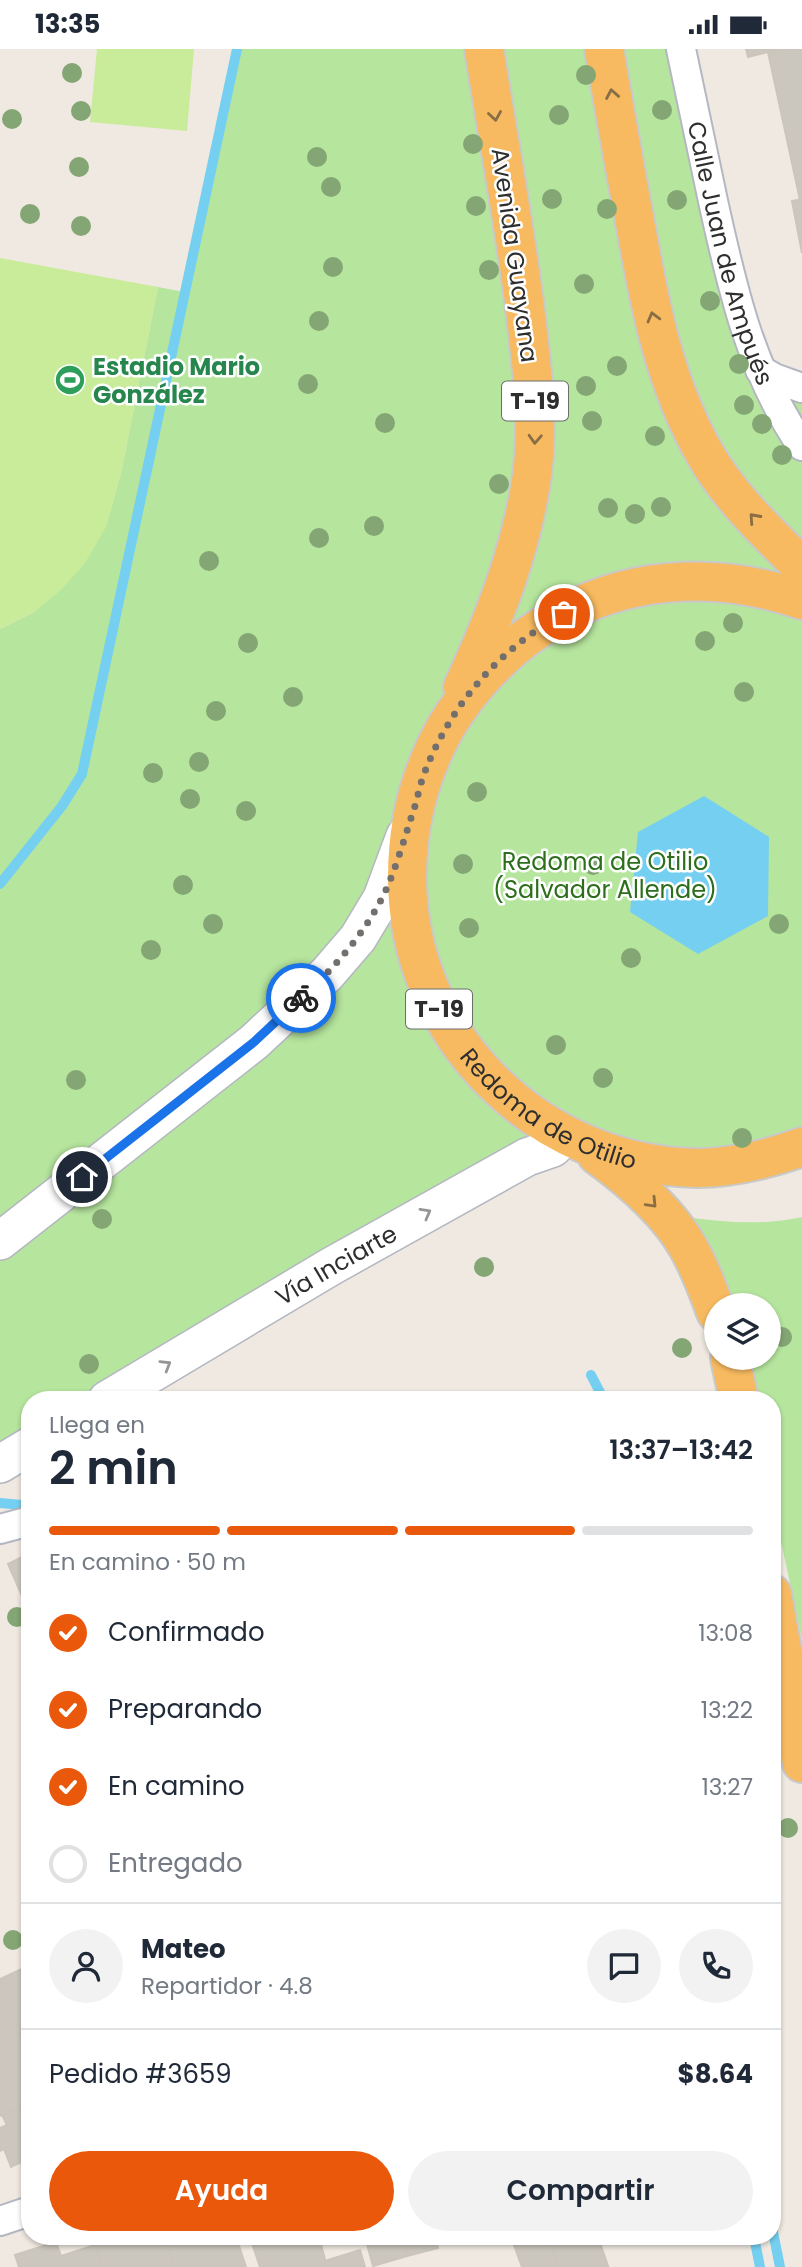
<!DOCTYPE html>
<html lang="es">
<meta charset="utf-8">
<style>
:root{--surface:#fff;--page:#f2f2f3;--text:#1f2937;--muted:#747a83;--line:#e0e1e3;--accent:#ea580c}
body{margin:0;font-family:Poppins,sans-serif;background:var(--page);color:var(--text);height:100vh;display:flex;flex-direction:column;font-size:26px;white-space:nowrap}
*{box-sizing:border-box;margin:0}
p{font-size:23px;color:var(--muted)}
.icon{flex:none;width:38px;height:38px;fill:none;stroke:currentColor;stroke-width:2;stroke-linecap:round;stroke-linejoin:round}
.map{position:relative;flex:1;overflow:hidden}
.side{position:absolute;left:21px;top:1342px;width:760px;height:854px;display:flex;flex-direction:column;background:var(--surface);border-radius:28px;box-shadow:0 2px 5px #0004}
.side>*{flex:none}
.tools{position:absolute;left:704px;top:1244px;display:grid;gap:14px}
.tools a{display:grid;place-items:center;width:77px;height:77px;border-radius:50%;background:var(--surface);box-shadow:0 2px 5px #0004;font-size:35px}
.pin{position:absolute;display:grid;place-items:center;width:60px;height:60px;color:#fff;margin:-30px;border:4px solid #fff;border-radius:50%;box-shadow:0 2px 7px #0007}
.courier{position:absolute;display:grid;place-items:center;width:70px;height:70px;margin:-35px;border:5px solid #1a73e8;border-radius:50%;background:#fff;color:#222;box-shadow:0 2px 9px #0007}
.head em{font-style:normal;font-weight:600}
.head div{display:flex;flex-direction:column-reverse}
.head{display:flex;align-items:center;justify-content:space-between;height:119px;padding:0 28px}
h1{font-size:46px;font-weight:600;line-height:52px}
.bar{display:grid;grid-template-columns:repeat(4,1fr);gap:10px 7px;align-content:center;height:84px;padding:0 28px}
.bar i{height:9px;border-radius:5px;background:var(--line)}
.bar .current{background:var(--accent)}
.bar p{grid-column:span 4}
.line{display:flex;align-items:center;gap:18px;padding:0 28px;border-top:2px solid var(--line)}
.line div{flex:1}
.round{display:grid;place-items:center;flex:none;width:74px;height:74px;border-radius:37px;background:var(--page)}
ol{padding:0 28px;list-style:none}
li{display:flex;align-items:center;gap:21px;height:77px}
li p{margin-inline-start:auto}
li .icon{padding:7px;border-radius:50%;background:var(--accent);color:#fff;stroke-width:4}
li:last-child{color:var(--muted)}
li i{width:38px;height:38px;border:4px solid var(--line);border-radius:50%}
.button{display:flex;gap:14px;margin-top:auto;padding:14px 28px}
.button a{flex:1;height:80px;border-radius:42px;background:var(--accent);color:#fff;font-size:28px;font-weight:600;line-height:80px;text-align:center}
.button a+a{background:var(--page);color:var(--text)}
.status{display:flex;justify-content:space-between;align-items:center;height:49px;padding:0 35px;background:var(--surface);direction:ltr}
.status svg{height:19px;fill:currentColor}
.map>svg:first-child{display:block}
</style>
<div class="status"><b>13:35</b><svg viewBox="0 0 49 12"><path d="M0 12V9h3v3zM5 12V6h3v6zM10 12V3h3v9zM15 12V0h3v12zM26 1h20v11H26zM47 4h2v5h-2z"/></svg></div>
<div class="map">
<svg width="802" height="2218" viewBox="0 0 802 2218">
<rect width="100%" height="100%" fill="#efe9e1"/>
<g fill="#b6e59e">
<path d="M237,0H681L760,321L802,339V1098L777,1107L582,1094L107,1351H30V1397L0,1415V580L34,563L106,477L121,424L158,238L184,243Z"/>
<path d="M684,1168C724,1173 762,1177 802,1168V1591L772,1450V1351H754L746,1309H768V1256H730Z"/>
</g>
<g fill="#c9ec9a">
<path d="M97,0H194L187,82L90,73Z"/>
<path d="M0,209L158,238L121,424L106,478L85,514L62,540L34,563L0,580Z"/>
</g>
<path fill="#75cff0" d="M704,747L769,788L768,867L698,905L630,863L638,783Z"/>
<g fill="none" stroke-linecap="round" stroke-linejoin="round">
<g stroke="#75cff0" stroke-width="10">
<path d="M0,835L62,757L82,725L237,0"/>
<path d="M591,1326L604,1351"/>
<path d="M0,1454L22,1456L30,1452"/>
<path d="M772,2178L780,2218"/>
<path d="M754,2188L760,2218"/>
</g>
</g>
<g fill="#cbc7bf" stroke="#cbc5ba" stroke-width="2">
<path d="M746,0H780L748,8Z"/>
<path d="M780,0H802V150L800,151L768,3Z"/>
<path d="M802,150V204L792,152Z"/>
<path d="M30,1504V1565L8,1515Z"/>
<path d="M30,1916V1980L0,1993V1930Z"/>
<path d="M25,1982L30,1993V2054L0,2067V1993Z"/>
<path d="M30,2054V2109L11,2118L4,2100L0,2102V2079L7,2076L2,2066Z"/>
<path d="M121,2188H164L174,2218H102L95,2196Z"/>
<path d="M164,2188H236L246,2218H174Z"/>
<path d="M250,2188H319L327,2218H260Z"/>
<path d="M365,2188H402L407,2207L373,2217Z"/>
<path d="M402,2188H435L438,2199L407,2207Z"/>
<path d="M537,2188H548L559,2218H522L514,2196Z"/>
<path d="M568,2188H598L608,2217L559,2218L550,2194Z"/>
<path d="M56,2193L61,2207L95,2196L102,2218H19L15,2206Z"/>
<path d="M360,2201L365,2218H327L325,2212Z"/>
</g>
<g fill="none" stroke-linecap="round" stroke-linejoin="round">
<g stroke="#b4b7c1" stroke-width="32">
<g id="minor">
<path id="s1" d="M681,0C692,51 702,101 713,152C732,239 751,323 802,397"/>
<path d="M760,321L774,329L802,339"/>
<path d="M0,1480L30,1472"/>
<path d="M0,2172L30,2162"/>
</g>
</g>
<g stroke="#b4b7c1" stroke-width="40">
<g id="tertiary">
<path d="M0,1192L254,993L327,925L358,889L382,849L405,787"/>
<path id="s2" d="M107,1351L330,1218L527,1108L553,1099L565,1086"/>
<path d="M0,1415L30,1397"/>
</g>
</g>
<g stroke="#c9c9c9" stroke-width="42">
<g id="trunk">
<path d="M604,0C614,58 624,115 635,173C649,253 664,334 705,405C730,449 767,483 802,518"/>
<path id="s3" d="M802,551C724,524 639,525 565,564C516,590 476,629 447,676C420,723 407,775 407,828C407,988 538,1116 697,1119C733,1119 768,1110 802,1098"/>
<path d="M463,638C494,571 522,499 532,426C539,373 532,321 526,268C515,178 498,89 484,0"/>
<path d="M597,1106C630,1130 668,1163 688,1198C700,1219 708,1241 716,1263"/>
<path d="M730,1309L739,1351"/>
<path d="M772,1545L802,1714"/>
</g>
</g>
<use href="#minor" stroke="#fff" stroke-width="28"/>
<use href="#tertiary" stroke="#fff" stroke-width="37"/>
<use href="#trunk" stroke="#f8ba60" stroke-width="38"/>
</g>
<g fill="#84a574">
<circle cx="72" cy="24" r="10"/>
<circle cx="586" cy="26" r="10"/>
<circle cx="662" cy="61" r="10"/>
<circle cx="81" cy="62" r="10"/>
<circle cx="559" cy="66" r="10"/>
<circle cx="12" cy="70" r="10"/>
<circle cx="473" cy="95" r="10"/>
<circle cx="317" cy="108" r="10"/>
<circle cx="79" cy="118" r="10"/>
<circle cx="331" cy="138" r="10"/>
<circle cx="552" cy="150" r="10"/>
<circle cx="677" cy="151" r="10"/>
<circle cx="476" cy="157" r="10"/>
<circle cx="607" cy="160" r="10"/>
<circle cx="30" cy="165" r="10"/>
<circle cx="81" cy="177" r="10"/>
<circle cx="333" cy="218" r="10"/>
<circle cx="489" cy="221" r="10"/>
<circle cx="584" cy="235" r="10"/>
<circle cx="710" cy="252" r="10"/>
<circle cx="319" cy="272" r="10"/>
<circle cx="739" cy="315" r="10"/>
<circle cx="617" cy="317" r="10"/>
<circle cx="308" cy="335" r="10"/>
<circle cx="586" cy="337" r="10"/>
<circle cx="744" cy="356" r="10"/>
<circle cx="592" cy="372" r="10"/>
<circle cx="385" cy="374" r="10"/>
<circle cx="762" cy="375" r="10"/>
<circle cx="655" cy="387" r="10"/>
<circle cx="782" cy="406" r="10"/>
<circle cx="499" cy="435" r="10"/>
<circle cx="661" cy="458" r="10"/>
<circle cx="608" cy="459" r="10"/>
<circle cx="635" cy="465" r="10"/>
<circle cx="374" cy="477" r="10"/>
<circle cx="319" cy="489" r="10"/>
<circle cx="209" cy="512" r="10"/>
<circle cx="733" cy="574" r="10"/>
<circle cx="705" cy="592" r="10"/>
<circle cx="248" cy="594" r="10"/>
<circle cx="744" cy="643" r="10"/>
<circle cx="293" cy="648" r="10"/>
<circle cx="216" cy="662" r="10"/>
<circle cx="199" cy="713" r="10"/>
<circle cx="153" cy="724" r="10"/>
<circle cx="477" cy="743" r="10"/>
<circle cx="190" cy="750" r="10"/>
<circle cx="246" cy="762" r="10"/>
<circle cx="463" cy="815" r="10"/>
<circle cx="593" cy="816" r="10"/>
<circle cx="183" cy="836" r="10"/>
<circle cx="213" cy="875" r="10"/>
<circle cx="779" cy="875" r="10"/>
<circle cx="469" cy="879" r="10"/>
<circle cx="151" cy="901" r="10"/>
<circle cx="631" cy="909" r="10"/>
<circle cx="556" cy="996" r="10"/>
<circle cx="603" cy="1029" r="10"/>
<circle cx="76" cy="1031" r="10"/>
<circle cx="742" cy="1089" r="10"/>
<circle cx="102" cy="1170" r="10"/>
<circle cx="484" cy="1218" r="10"/>
<circle cx="782" cy="1288" r="10"/>
<circle cx="682" cy="1299" r="10"/>
<circle cx="89" cy="1315" r="10"/>
<circle cx="17" cy="1568" r="10"/>
<circle cx="788" cy="1779" r="10"/>
<circle cx="13" cy="1891" r="10"/>
</g>
<defs><path id="oneway-chevron" d="M-2-3.5L2.5 0L-2 3.5" fill="none" stroke-width="1.6" stroke-linecap="round" stroke-linejoin="round" transform="scale(1.75)"/></defs>
<g stroke="#896d44">
<use href="#oneway-chevron" transform="translate(612 45) rotate(-100)"/>
<use href="#oneway-chevron" transform="translate(495 67) rotate(81)"/>
<use href="#oneway-chevron" transform="translate(653 268) rotate(-105)"/>
<use href="#oneway-chevron" transform="translate(535 390) rotate(93)"/>
<use href="#oneway-chevron" transform="translate(754 469) rotate(-132)"/>
<use href="#oneway-chevron" transform="translate(652 1154) rotate(46)"/>
</g>
<g stroke="#969696">
<use href="#oneway-chevron" transform="translate(426 1164) rotate(-29)"/>
<use href="#oneway-chevron" transform="translate(166 1316) rotate(-31)"/>
</g>
<g fill="none" stroke-linecap="round" stroke-linejoin="round">
<path stroke="#726f6d" stroke-width="7" stroke-dasharray="0 12.6" d="M301,949C333,920 361,889 381,851C393,829 404,791 412,766C417,753 419,738 424,725C450,657 499,599 564,565"/>
<path stroke="#1a73e8" stroke-width="9" d="M82,1128L254,993L301,949"/>
</g>
<defs>
<g id="stadium-disc" transform="scale(1.575)"><circle r="9.5" fill="#2e9e5b" stroke="#fff"/><path d="M0-5a6.5 5 0 1 0 0 10a6.5 5 0 1 0 0-10ZM-3.5-1.8h7v3.6h-7Z" fill="#fff"/></g>
</defs>
<g fill-rule="evenodd">
<use href="#stadium-disc" x="70" y="331"/>
</g>
<g text-anchor="middle" dominant-baseline="central" stroke-width="5" stroke-linejoin="round" paint-order="stroke">
<g fill="#fff" stroke="#6d6d6d" stroke-width="2">
<rect x="502" y="332.5" width="66" height="39" rx="5"/>
<rect x="406" y="940.5" width="66" height="39" rx="5"/>
</g>
<g font-size="23" font-weight="bold" fill="#2e2e2e">
<text x="535" y="352">T-19</text>
<text x="439" y="960">T-19</text>
</g>
<g font-size="24" fill="#2e2e2e" stroke="#fff">
<text stroke="none"><textPath href="#s1" startOffset="210">Calle Juan de Ampués</textPath></text>
<text transform="translate(515 206) rotate(82)">Avenida Guayana</text>
<text stroke="none"><textPath href="#s3" startOffset="858">Redoma de Otilio</textPath></text>
<text stroke="none"><textPath href="#s2" startOffset="266">Vía Inciarte</textPath></text>
</g>
<g font-size="24" font-weight="bold" fill="#27864d" stroke="#fff" text-anchor="start">
<text x="93" y="317">Estadio Mario<tspan x="93" dy="28">González</tspan></text>
</g>
<g font-size="24" fill="#2c6e1b" stroke="#fff">
<text x="605" y="812">Redoma de Otilio<tspan x="605" dy="28">(Salvador Allende)</tspan></text>
</g>
</g>
</svg>
<div class="tools">
<a><svg class="icon" aria-label="layers" viewBox="0 0 24 24"><path d="M12 4l9 5-9 5-9-5zM3 14l9 5 9-5"/></svg></a>
</div>
<div class="pin" style="left:564px;top:565px;background:#ea580c"><svg class="icon" aria-label="bag" viewBox="0 0 24 24"><path d="M5 8h14l-1 12H6zM9 8a3 3 0 0 1 6 0"/></svg></div>
<div class="pin" style="left:82px;top:1128px;background:#1f2937"><svg class="icon" aria-label="home" viewBox="0 0 24 24"><path d="M3 11l9-7 9 7M6 9v11h12V9"/></svg></div>
<div class="courier" style="left:301px;top:949px"><svg class="icon" aria-label="bike" viewBox="0 0 24 24"><circle cx="6" cy="16" r="4"/><circle cx="18" cy="16" r="4"/><path d="M6 16l4-8h5l3 8M10 8l3 8H6M13 5h3"/></svg></div>
<section class="side">
<div class="head"><div><h1>2 min</h1><p>Llega en</p></div><em>13:37–13:42</em></div>
<div class="bar"><i class="current"></i><i class="current"></i><i class="current"></i><i></i><p>En camino · 50 m</p></div>
<ol>
<li><svg class="icon" aria-label="check" viewBox="0 0 24 24"><path d="M5 12l5 5 9-10"/></svg>Confirmado<p>13:08</p></li>
<li><svg class="icon" aria-label="check" viewBox="0 0 24 24"><path d="M5 12l5 5 9-10"/></svg>Preparando<p>13:22</p></li>
<li><svg class="icon" aria-label="check" viewBox="0 0 24 24"><path d="M5 12l5 5 9-10"/></svg>En camino<p>13:27</p></li>
<li><i></i>Entregado</li>
</ol>
<div class="line" style="height:126px"><a class="round"><svg class="icon" aria-label="person" viewBox="0 0 24 24"><circle cx="12" cy="8" r="4"/><path d="M4 21q1-7 8-7t8 7"/></svg></a><div><b>Mateo</b><p>Repartidor · 4.8</p></div><a class="round"><svg class="icon" aria-label="chat" viewBox="0 0 24 24"><path d="M4 5h16v11H9l-5 4z"/></svg></a><a class="round"><svg class="icon" aria-label="phone" viewBox="0 0 24 24"><path d="M5 4h4l2 5-3 2q2 4 5 5l2-3 5 2v4C11 20 4 13 5 4z"/></svg></a></div>
<div class="line" style="height:91px"><div>Pedido #3659</div><b>$8.64</b></div>
<div class="button"><a>Ayuda</a><a>Compartir</a></div>
</section>
</div>
